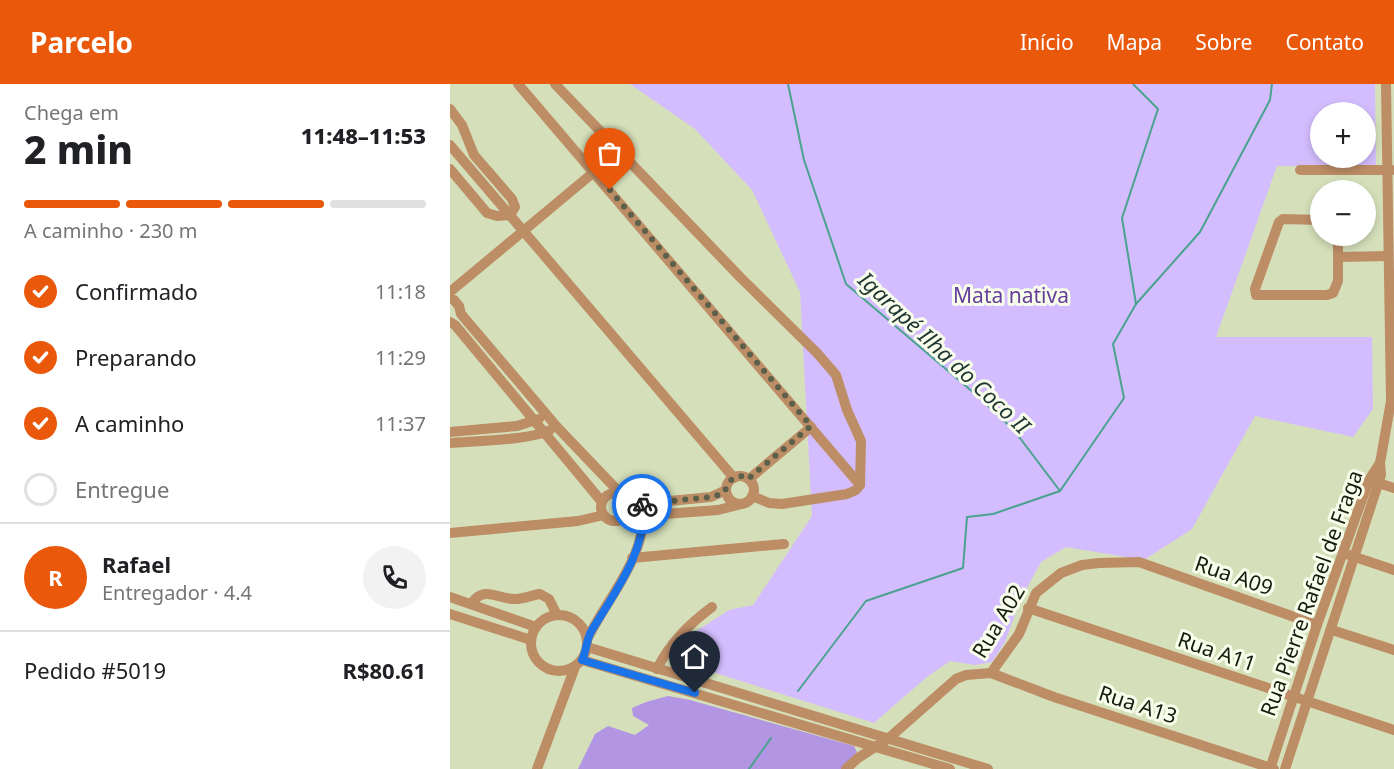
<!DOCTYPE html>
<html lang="pt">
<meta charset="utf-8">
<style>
:root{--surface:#fff;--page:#f2f2f2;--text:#202124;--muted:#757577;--line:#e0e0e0;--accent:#ea580c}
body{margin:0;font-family:"Noto Sans",sans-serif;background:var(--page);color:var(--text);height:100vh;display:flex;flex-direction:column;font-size:22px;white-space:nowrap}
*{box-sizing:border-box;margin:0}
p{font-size:20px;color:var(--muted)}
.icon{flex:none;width:33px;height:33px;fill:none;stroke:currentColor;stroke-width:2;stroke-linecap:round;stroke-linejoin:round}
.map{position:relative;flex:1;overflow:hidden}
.sheet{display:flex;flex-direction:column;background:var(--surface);width:450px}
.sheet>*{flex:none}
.fabs{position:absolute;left:860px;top:18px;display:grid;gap:12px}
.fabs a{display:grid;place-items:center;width:66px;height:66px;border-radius:50%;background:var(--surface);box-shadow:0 3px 9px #0003;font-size:30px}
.pin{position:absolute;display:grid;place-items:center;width:51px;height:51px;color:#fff;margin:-62px -26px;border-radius:50% 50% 50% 0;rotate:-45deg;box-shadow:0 0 6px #0007}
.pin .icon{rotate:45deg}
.courier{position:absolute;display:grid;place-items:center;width:60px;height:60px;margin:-30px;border:4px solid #1a73e8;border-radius:50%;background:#fff;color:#222;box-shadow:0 2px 8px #0007}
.overview em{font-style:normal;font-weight:800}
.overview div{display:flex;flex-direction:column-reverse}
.overview{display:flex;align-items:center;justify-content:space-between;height:102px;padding:0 24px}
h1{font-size:39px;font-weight:800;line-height:45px}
.bar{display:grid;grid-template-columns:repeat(4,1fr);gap:9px 6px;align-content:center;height:72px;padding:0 24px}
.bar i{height:8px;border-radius:4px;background:var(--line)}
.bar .active{background:var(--accent)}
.bar p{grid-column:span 4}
.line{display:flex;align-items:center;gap:15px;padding:0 24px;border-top:2px solid var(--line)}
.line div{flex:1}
.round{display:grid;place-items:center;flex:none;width:63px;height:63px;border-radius:32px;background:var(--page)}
ol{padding:0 24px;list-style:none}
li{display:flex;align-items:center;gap:18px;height:66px}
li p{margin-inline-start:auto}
li .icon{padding:6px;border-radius:50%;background:var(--accent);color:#fff;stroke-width:4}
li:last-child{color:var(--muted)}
li i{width:33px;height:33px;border:3px solid var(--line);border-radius:50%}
header{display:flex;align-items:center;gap:36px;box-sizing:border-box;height:84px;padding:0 30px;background:var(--accent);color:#fff}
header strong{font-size:28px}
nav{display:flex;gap:33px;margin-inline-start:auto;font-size:21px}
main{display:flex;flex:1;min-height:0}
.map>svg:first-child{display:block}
</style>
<header>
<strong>Parcelo</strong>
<nav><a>Início</a><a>Mapa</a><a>Sobre</a><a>Contato</a></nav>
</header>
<main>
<section class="sheet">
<div class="overview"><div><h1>2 min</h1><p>Chega em</p></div><em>11:48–11:53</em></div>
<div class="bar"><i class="active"></i><i class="active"></i><i class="active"></i><i></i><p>A caminho · 230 m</p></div>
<ol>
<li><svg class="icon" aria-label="check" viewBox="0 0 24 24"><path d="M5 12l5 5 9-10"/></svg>Confirmado<p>11:18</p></li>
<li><svg class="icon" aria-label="check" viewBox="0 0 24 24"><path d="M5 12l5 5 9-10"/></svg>Preparando<p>11:29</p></li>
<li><svg class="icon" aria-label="check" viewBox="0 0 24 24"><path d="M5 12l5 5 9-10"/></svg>A caminho<p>11:37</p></li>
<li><i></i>Entregue</li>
</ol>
<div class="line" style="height:108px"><b class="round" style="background:var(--accent);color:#fff">R</b><div><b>Rafael</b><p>Entregador · 4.4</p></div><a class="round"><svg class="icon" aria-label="phone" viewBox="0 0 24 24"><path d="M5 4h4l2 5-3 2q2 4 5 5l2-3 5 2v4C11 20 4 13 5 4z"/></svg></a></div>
<div class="line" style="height:78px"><div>Pedido #5019</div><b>R$80.61</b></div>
</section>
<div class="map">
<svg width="944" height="685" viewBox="0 0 944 685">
<rect width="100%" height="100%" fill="#d5e0ba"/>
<path fill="#d4bdfe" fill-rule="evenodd" d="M180,0H925L926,82H827L766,253H922L923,325L903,353L805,332L742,445L694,476L616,463L591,478L570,517L555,558L542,578L525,581L500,577L477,593L424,639L224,576L237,553L279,526L303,521L362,432L350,208L302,106L245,45ZM870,28H915V74H870Z"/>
<path fill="#b295e3" d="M218,612L240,616L404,662L407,668L392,685H128L145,650L158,642L185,651L199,641L183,632L182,624L196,618Z"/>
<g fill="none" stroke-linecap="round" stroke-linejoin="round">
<g stroke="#4aa28f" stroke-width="2">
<path d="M338,0L354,76L396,200L524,309L563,345L610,407L543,430L517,433L513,484L416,517L348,607"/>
<path d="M683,0L708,25L672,134L686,220"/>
<path d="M610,407L674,314L663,260L686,220L750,148L820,16L822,0"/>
<path d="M299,685L321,654"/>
</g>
<g stroke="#bd8d66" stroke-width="10">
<path d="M68,0L410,401L406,406L397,410L332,420L319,419L302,412"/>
<path d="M105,0L290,193L367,269L386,291L397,326L411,357L410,401"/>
<path d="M0,25L12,41L24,71L62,115L65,123L60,131L47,132L37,129L0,85"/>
<path d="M0,61L284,394"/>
<path d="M850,86H942"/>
<path d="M870,136L833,135L829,138L805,205L806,211H877L883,209L888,197V152"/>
<path d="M889,173L938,172"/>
<path d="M0,208L144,88"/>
<path d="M4,216L9,222L11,230L107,343L171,410"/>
<path d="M0,238L5,241L152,418"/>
<path d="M0,348L67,342L89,335"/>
<path d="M0,359C22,357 83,356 100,346"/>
<circle cx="290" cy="406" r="14"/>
<path d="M299,395L361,343"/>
<path d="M922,397L944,404"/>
<circle cx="165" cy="423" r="14"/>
<path d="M178,421L261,413L276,406"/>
<path d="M174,433L268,426L292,420"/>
<path d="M0,449L128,437L154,431"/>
<path d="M899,471L944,486"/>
<path d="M182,474L334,460"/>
<path d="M0,513L86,543"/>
<path d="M21,520C35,500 48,516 66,515C74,515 82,511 90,510L99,515L107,531"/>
<path d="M578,524L944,646"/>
<path d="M0,530L81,556"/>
<circle cx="109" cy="559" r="28"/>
<path d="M882,546L944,566"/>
<path d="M137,556C156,515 201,468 192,420"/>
<path d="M137,563L538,685"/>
<path d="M132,576L500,685"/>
<path d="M207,585C220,559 238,541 262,523"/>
<path d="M541,589L569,550L586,509L611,489L632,481L649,479L689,478L867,541"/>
<path d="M87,685L125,583"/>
<path d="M396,685L408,674L439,654L506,595L516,591L541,589L604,613L824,685"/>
<path d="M820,685L867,541L919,396L930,379"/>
<path d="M835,685L931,391L930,379L941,317L936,0"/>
</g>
</g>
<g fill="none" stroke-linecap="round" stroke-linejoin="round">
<path stroke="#5a604a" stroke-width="6" stroke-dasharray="0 10.8" d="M160,106L361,342L298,395L291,392L281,396C272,407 280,408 261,413L192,420"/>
<path stroke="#1a73e8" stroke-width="8" d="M192,420C200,462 163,511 142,546C136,555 137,566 132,576L245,609"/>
</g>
<g text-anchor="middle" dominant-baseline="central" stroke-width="6" stroke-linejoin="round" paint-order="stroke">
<g font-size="21" fill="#653e9a" stroke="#f8feeb">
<text x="561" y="211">Mata nativa</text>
</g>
<g font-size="21" fill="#171b0d" stroke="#f8feeb">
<text transform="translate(784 491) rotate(19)">Rua A09</text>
<text transform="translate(861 509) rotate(-70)">Rua Pierre Rafael de Fraga</text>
<text transform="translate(548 537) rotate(-59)">Rua A02</text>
<text transform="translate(767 567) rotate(19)">Rua A11</text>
<text transform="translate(688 620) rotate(18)">Rua A13</text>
</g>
<g font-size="22" font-style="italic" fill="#1f3531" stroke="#f8feeb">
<text transform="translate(495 268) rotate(43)">Igarapé Ilha do Coco II</text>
</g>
</g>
</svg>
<div class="fabs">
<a>+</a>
<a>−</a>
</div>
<div class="pin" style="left:160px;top:106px;background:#ea580c"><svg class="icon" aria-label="bag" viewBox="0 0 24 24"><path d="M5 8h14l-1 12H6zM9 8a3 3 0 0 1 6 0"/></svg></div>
<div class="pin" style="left:245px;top:609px;background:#1f2937"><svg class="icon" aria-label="home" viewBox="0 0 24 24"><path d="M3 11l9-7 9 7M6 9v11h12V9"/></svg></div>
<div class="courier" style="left:192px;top:420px"><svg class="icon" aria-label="bike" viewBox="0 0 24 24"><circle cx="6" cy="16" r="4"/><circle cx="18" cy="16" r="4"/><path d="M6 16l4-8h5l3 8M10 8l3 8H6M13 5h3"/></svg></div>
</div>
</main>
